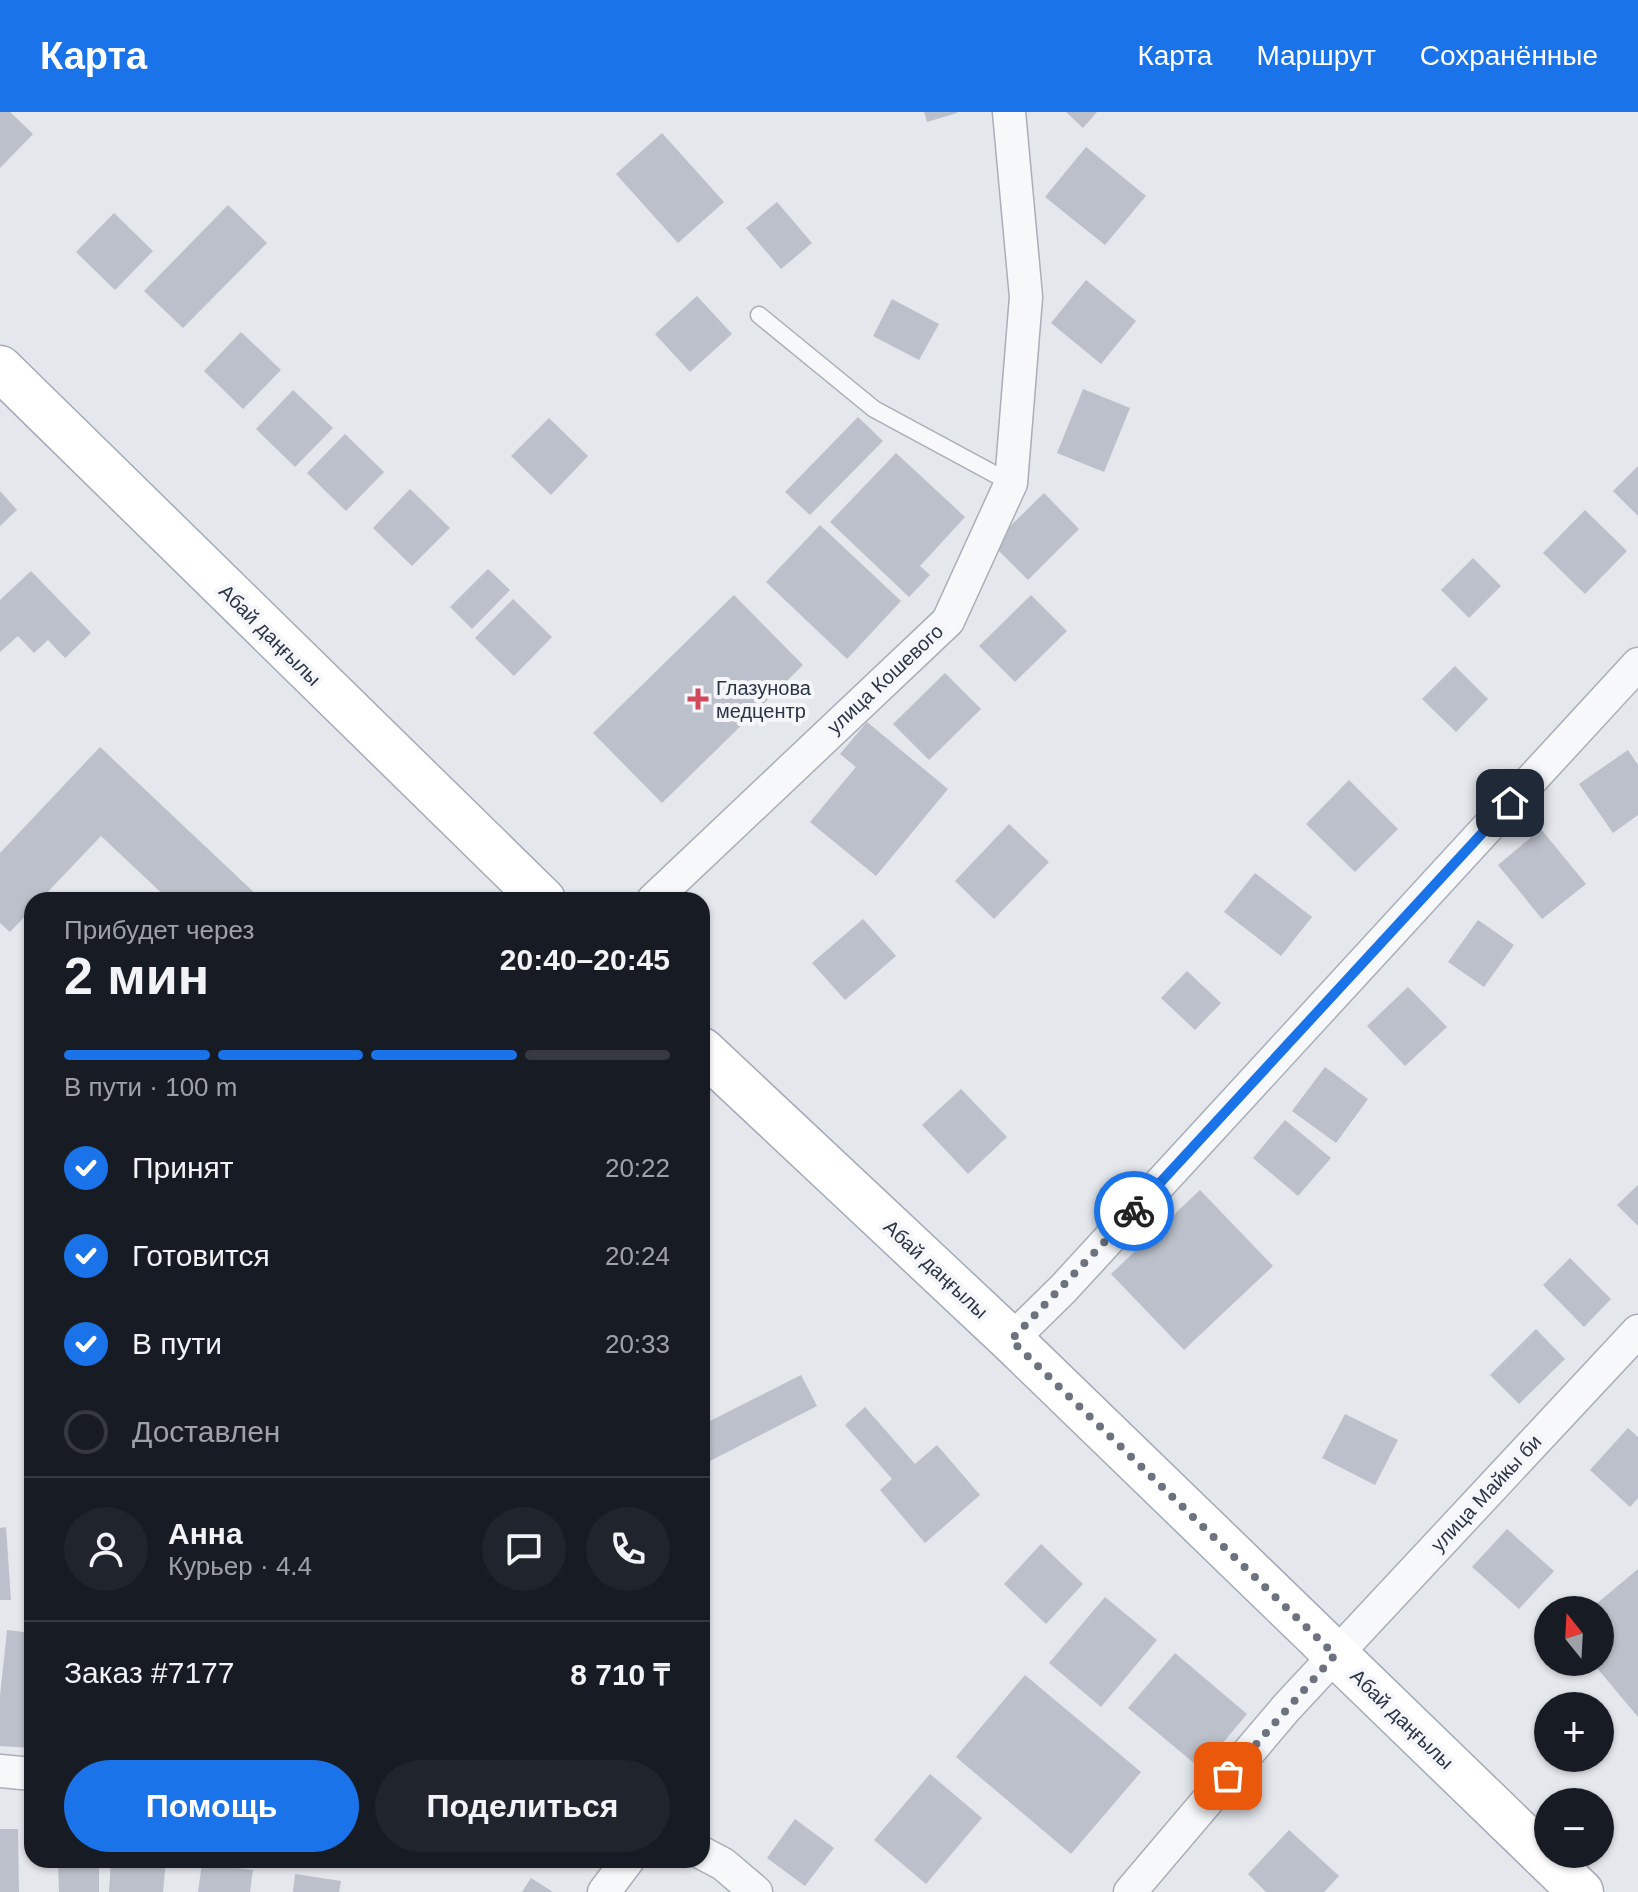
<!DOCTYPE html>
<html lang="ru">
<meta charset="utf-8">
<style>
:root{--surface:#171b24;--page:#20242c;--text:#f1f3f6;--muted:#9ea1a6;--line:#363941;--accent:#1a73e8}
body{margin:0;font-family:Arial,sans-serif;background:var(--page);color:var(--text);height:100vh;display:flex;flex-direction:column;font-size:30px;white-space:nowrap}
*{box-sizing:border-box;margin:0}
p{font-size:26px;color:var(--muted)}
.icon{flex:none;width:44px;height:44px;fill:none;stroke:currentColor;stroke-width:2;stroke-linecap:round;stroke-linejoin:round}
.map{position:relative;flex:1;overflow:hidden}
.side{position:absolute;left:24px;top:780px;width:686px;height:976px;display:flex;flex-direction:column;background:var(--surface);border-radius:24px;box-shadow:0 2px 6px #0004}
.side>*{flex:none}
.needle{width:52px;rotate:342deg}
.controls{position:absolute;left:1534px;top:1484px;display:grid;gap:16px}
.controls a{display:grid;place-items:center;width:80px;height:80px;border-radius:50%;background:var(--surface);box-shadow:0 2px 6px #0004;font-size:40px}
.pin{position:absolute;display:grid;place-items:center;width:68px;height:68px;color:#fff;margin:-34px;border-radius:16px;box-shadow:0 4px 12px #0006}
.courier{position:absolute;display:grid;place-items:center;width:80px;height:80px;margin:-40px;border:6px solid #1a73e8;border-radius:50%;background:#fff;color:#222;box-shadow:0 2px 10px #0007}
.headline em{font-style:normal;font-weight:700}
.headline div{display:flex;flex-direction:column-reverse}
.headline{display:flex;align-items:center;justify-content:space-between;height:136px;padding:0 40px}
h1{font-size:52px;font-weight:700;line-height:60px}
.bar{display:grid;grid-template-columns:repeat(4,1fr);gap:12px 8px;align-content:center;height:96px;padding:0 40px}
.bar i{height:10px;border-radius:6px;background:var(--line)}
.bar .on{background:var(--accent)}
.bar p{grid-column:span 4}
.line{display:flex;align-items:center;gap:20px;padding:0 40px;border-top:2px solid var(--line)}
.line div{flex:1}
.round{display:grid;place-items:center;flex:none;width:84px;height:84px;border-radius:42px;background:var(--page)}
ol{padding:0 40px;list-style:none}
li{display:flex;align-items:center;gap:24px;height:88px}
li p{margin-inline-start:auto}
li .icon{padding:8px;border-radius:50%;background:var(--accent);color:#fff;stroke-width:4}
li:last-child{color:var(--muted)}
li i{width:44px;height:44px;border:4px solid var(--line);border-radius:50%}
.cta{display:flex;gap:16px;margin-top:auto;padding:16px 40px}
.cta a{flex:1;height:92px;border-radius:48px;background:var(--accent);color:#fff;font-size:32px;font-weight:700;line-height:92px;text-align:center}
.cta a+a{background:var(--page);color:var(--text)}
header{display:flex;align-items:center;gap:48px;box-sizing:border-box;height:112px;padding:0 40px;background:var(--accent);color:#fff}
header strong{font-size:38px}
nav{display:flex;gap:44px;margin-inline-start:auto;font-size:28px}
.map>svg:first-child{display:block}
</style>
<header>
<strong>Карта</strong>
<nav><a>Карта</a><a>Маршрут</a><a>Сохранённые</a></nav>
</header>
<div class="map">
<svg width="1638" height="1780" viewBox="0 0 1638 1780">
<rect width="100%" height="100%" fill="#e4e7ec"/>
<g fill="#bbc0ca">
<path d="M0,0H10L33,22L0,56Z"/>
<path d="M924,0H957V1L927,10Z"/>
<path d="M1066,0H1097L1083,16Z"/>
<path d="M662,21L724,90L678,131L616,62Z"/>
<path d="M1086,35L1146,84L1105,133L1045,85Z"/>
<path d="M777,90L812,131L781,157L746,116Z"/>
<path d="M228,93L267,131L183,216L144,179Z"/>
<path d="M114,101L153,139L115,178L76,140Z"/>
<path d="M1086,168L1136,209L1101,252L1051,211Z"/>
<path d="M697,184L732,222L690,260L655,222Z"/>
<path d="M892,187L939,212L919,248L873,224Z"/>
<path d="M241,220L281,258L243,297L204,259Z"/>
<path d="M1083,277L1130,296L1104,360L1057,341Z"/>
<path d="M293,278L333,316L295,355L256,317Z"/>
<path d="M858,305L883,329L810,403L785,380Z"/>
<path d="M549,306L588,344L551,383L511,344Z"/>
<path d="M345,322L384,360L346,399L307,361Z"/>
<path d="M896,341L965,405L920,454L930,463L909,485L830,410Z"/>
<path d="M1638,354V404L1613,379Z"/>
<path d="M410,377L450,416L412,454L373,416Z"/>
<path d="M0,379L17,398L0,414Z"/>
<path d="M1044,381L1079,417L1028,468L992,432Z"/>
<path d="M1585,398L1627,439L1585,482L1543,441Z"/>
<path d="M820,413L901,489L847,547L766,470Z"/>
<path d="M1473,446L1501,474L1469,506L1441,478Z"/>
<path d="M488,457L510,478L472,517L450,495Z"/>
<path d="M31,459L91,521L65,546L48,528L34,541L18,524L0,540V488Z"/>
<path d="M734,483L803,553L662,691L593,621Z"/>
<path d="M1031,483L1067,519L1015,570L979,534Z"/>
<path d="M513,487L552,525L514,564L475,526Z"/>
<path d="M1455,554L1488,587L1456,620L1422,587Z"/>
<path d="M945,561L981,597L929,648L893,612Z"/>
<path d="M867,610L948,677L876,764L810,710L856,655L840,642Z"/>
<path d="M100,635L262,788H169L101,724L40,788H32V797L10,820L0,811V741Z"/>
<path d="M1628,638L1638,653V703L1613,721L1579,672Z"/>
<path d="M1349,668L1398,717L1355,760L1306,712Z"/>
<path d="M1009,712L1049,750L994,807L955,769Z"/>
<path d="M1541,717L1586,772L1542,807L1498,753Z"/>
<path d="M1255,761L1312,805L1281,844L1224,800Z"/>
<path d="M863,807L896,844L845,888L812,851Z"/>
<path d="M1478,808L1514,833L1484,875L1448,850Z"/>
<path d="M1187,859L1221,891L1195,918L1161,886Z"/>
<path d="M1408,875L1447,915L1405,954L1367,914Z"/>
<path d="M1325,955L1368,987L1336,1031L1292,999Z"/>
<path d="M961,977L1007,1025L968,1062L922,1013Z"/>
<path d="M1285,1008L1331,1046L1298,1084L1253,1046Z"/>
<path d="M1638,1073V1114L1617,1093Z"/>
<path d="M1200,1078L1273,1154L1184,1238L1111,1162Z"/>
<path d="M1570,1146L1611,1187L1584,1215L1543,1173Z"/>
<path d="M1536,1217L1565,1247L1519,1292L1490,1263Z"/>
<path d="M801,1263L817,1294L702,1353V1313Z"/>
<path d="M865,1295L915,1352L937,1333L980,1383L925,1431L880,1378L892,1367L845,1313Z"/>
<path d="M1345,1302L1398,1328L1375,1373L1322,1346Z"/>
<path d="M1628,1316L1638,1325V1386L1630,1395L1590,1358Z"/>
<path d="M6,1415L11,1488H0V1416Z"/>
<path d="M1507,1417L1554,1459L1519,1497L1472,1455Z"/>
<path d="M1041,1432L1083,1472L1046,1512L1004,1472Z"/>
<path d="M1638,1457V1605L1592,1550H1600V1498H1589Z"/>
<path d="M1105,1485L1157,1528L1101,1595L1049,1551Z"/>
<path d="M7,1518L32,1521V1636L0,1634V1584Z"/>
<path d="M1175,1541L1247,1602L1201,1657L1128,1596Z"/>
<path d="M1025,1563L1141,1660L1071,1742L956,1645Z"/>
<path d="M930,1662L982,1706L926,1772L874,1728Z"/>
<path d="M795,1707L834,1736L805,1774L767,1746Z"/>
<path d="M0,1717H18L19,1780H0Z"/>
<path d="M1289,1718L1339,1764L1324,1780H1266L1248,1762Z"/>
<path d="M58,1748H99V1780H59Z"/>
<path d="M111,1748L166,1749L163,1780H109Z"/>
<path d="M202,1751L253,1758L250,1780H198Z"/>
<path d="M295,1762L341,1769L339,1780H293Z"/>
<path d="M531,1766L553,1780H522Z"/>
</g>
<g fill="none" stroke-linecap="round" stroke-linejoin="round">
<g stroke="#a9aeb7" stroke-width="19">
<path id="lane" d="M759,203L874,297L1011,371"/>
</g>
<g stroke="#a9aeb7" stroke-width="35">
<g id="street">
<path d="M653,788L948,509L1011,371L1026,185L1009,0"/>
<path d="M1011,1228L1063,1177L1638,552"/>
<path d="M0,1659L32,1662"/>
<path d="M702,1741L723,1752L756,1780"/>
<path d="M604,1780L628,1748"/>
<path d="M1130,1780L1287,1595L1638,1219"/>
</g>
</g>
<g stroke="#a3abb8" stroke-width="47">
<g id="primary">
<path d="M0,256L543,788"/>
<path d="M702,938L1011,1228L1581,1780"/>
</g>
</g>
<use href="#lane" stroke="#f7f8fa" stroke-width="16"/>
<use href="#street" stroke="#f7f8fa" stroke-width="32"/>
<use href="#primary" stroke="#fff" stroke-width="44"/>
</g>
<g fill="none" stroke-linecap="round" stroke-linejoin="round">
<path stroke="#6c737f" stroke-width="8" stroke-dasharray="0 14.4" d="M1134,1099L1011,1228L1335,1543L1228,1664"/>
<path stroke="#1a73e8" stroke-width="10" d="M1134,1099L1510,691"/>
</g>
<path fill="#d1495b" stroke="#f4f6f9" stroke-width="3" d="M694 575h8v8h8v8h-8v8h-8v-8h-8v-8h8z"/>
<g text-anchor="middle" dominant-baseline="central" stroke-width="8" stroke-linejoin="round" paint-order="stroke">
<g font-size="20" fill="#2b3445" stroke="#f4f6f9">
<text transform="translate(270 523) rotate(45)">Абай даңғылы</text>
<text transform="translate(885 567) rotate(-43)">улица Кошевого</text>
<text transform="translate(936 1157) rotate(43)">Абай даңғылы</text>
<text transform="translate(1486 1381) rotate(-47)">улица Майкы би</text>
<text transform="translate(1402 1607) rotate(44)">Абай даңғылы</text>
</g>
<g font-size="20" fill="#2b3445" stroke="#f4f6f9" text-anchor="start">
<text x="716" y="576">Глазунова<tspan x="716" dy="23">медцентр</tspan></text>
</g>
</g>
</svg>
<div class="controls">
<a><svg class="needle" viewBox="-14 -14 28 28"><path d="M0-13l5 13h-10z" fill="#e53935"/><path d="M0 13l5-13h-10z" fill="#9ea1a6"/></svg></a>
<a>+</a>
<a>−</a>
</div>
<div class="pin" style="left:1228px;top:1664px;background:#ea580c"><svg class="icon" aria-label="bag" viewBox="0 0 24 24"><path d="M5 8h14l-1 12H6zM9 8a3 3 0 0 1 6 0"/></svg></div>
<div class="pin" style="left:1510px;top:691px;background:#1f2937"><svg class="icon" aria-label="home" viewBox="0 0 24 24"><path d="M3 11l9-7 9 7M6 9v11h12V9"/></svg></div>
<div class="courier" style="left:1134px;top:1099px"><svg class="icon" aria-label="bike" viewBox="0 0 24 24"><circle cx="6" cy="16" r="4"/><circle cx="18" cy="16" r="4"/><path d="M6 16l4-8h5l3 8M10 8l3 8H6M13 5h3"/></svg></div>
<section class="side">
<div class="headline"><div><h1>2 мин</h1><p>Прибудет через</p></div><em>20:40–20:45</em></div>
<div class="bar"><i class="on"></i><i class="on"></i><i class="on"></i><i></i><p>В пути · 100 m</p></div>
<ol>
<li><svg class="icon" aria-label="check" viewBox="0 0 24 24"><path d="M5 12l5 5 9-10"/></svg>Принят<p>20:22</p></li>
<li><svg class="icon" aria-label="check" viewBox="0 0 24 24"><path d="M5 12l5 5 9-10"/></svg>Готовится<p>20:24</p></li>
<li><svg class="icon" aria-label="check" viewBox="0 0 24 24"><path d="M5 12l5 5 9-10"/></svg>В пути<p>20:33</p></li>
<li><i></i>Доставлен</li>
</ol>
<div class="line" style="height:144px"><a class="round"><svg class="icon" aria-label="person" viewBox="0 0 24 24"><circle cx="12" cy="8" r="4"/><path d="M4 21q1-7 8-7t8 7"/></svg></a><div><b>Анна</b><p>Курьер · 4.4</p></div><a class="round"><svg class="icon" aria-label="chat" viewBox="0 0 24 24"><path d="M4 5h16v11H9l-5 4z"/></svg></a><a class="round"><svg class="icon" aria-label="phone" viewBox="0 0 24 24"><path d="M5 4h4l2 5-3 2q2 4 5 5l2-3 5 2v4C11 20 4 13 5 4z"/></svg></a></div>
<div class="line" style="height:104px"><div>Заказ #7177</div><b>8 710 ₸</b></div>
<div class="cta"><a>Помощь</a><a>Поделиться</a></div>
</section>
</div>
